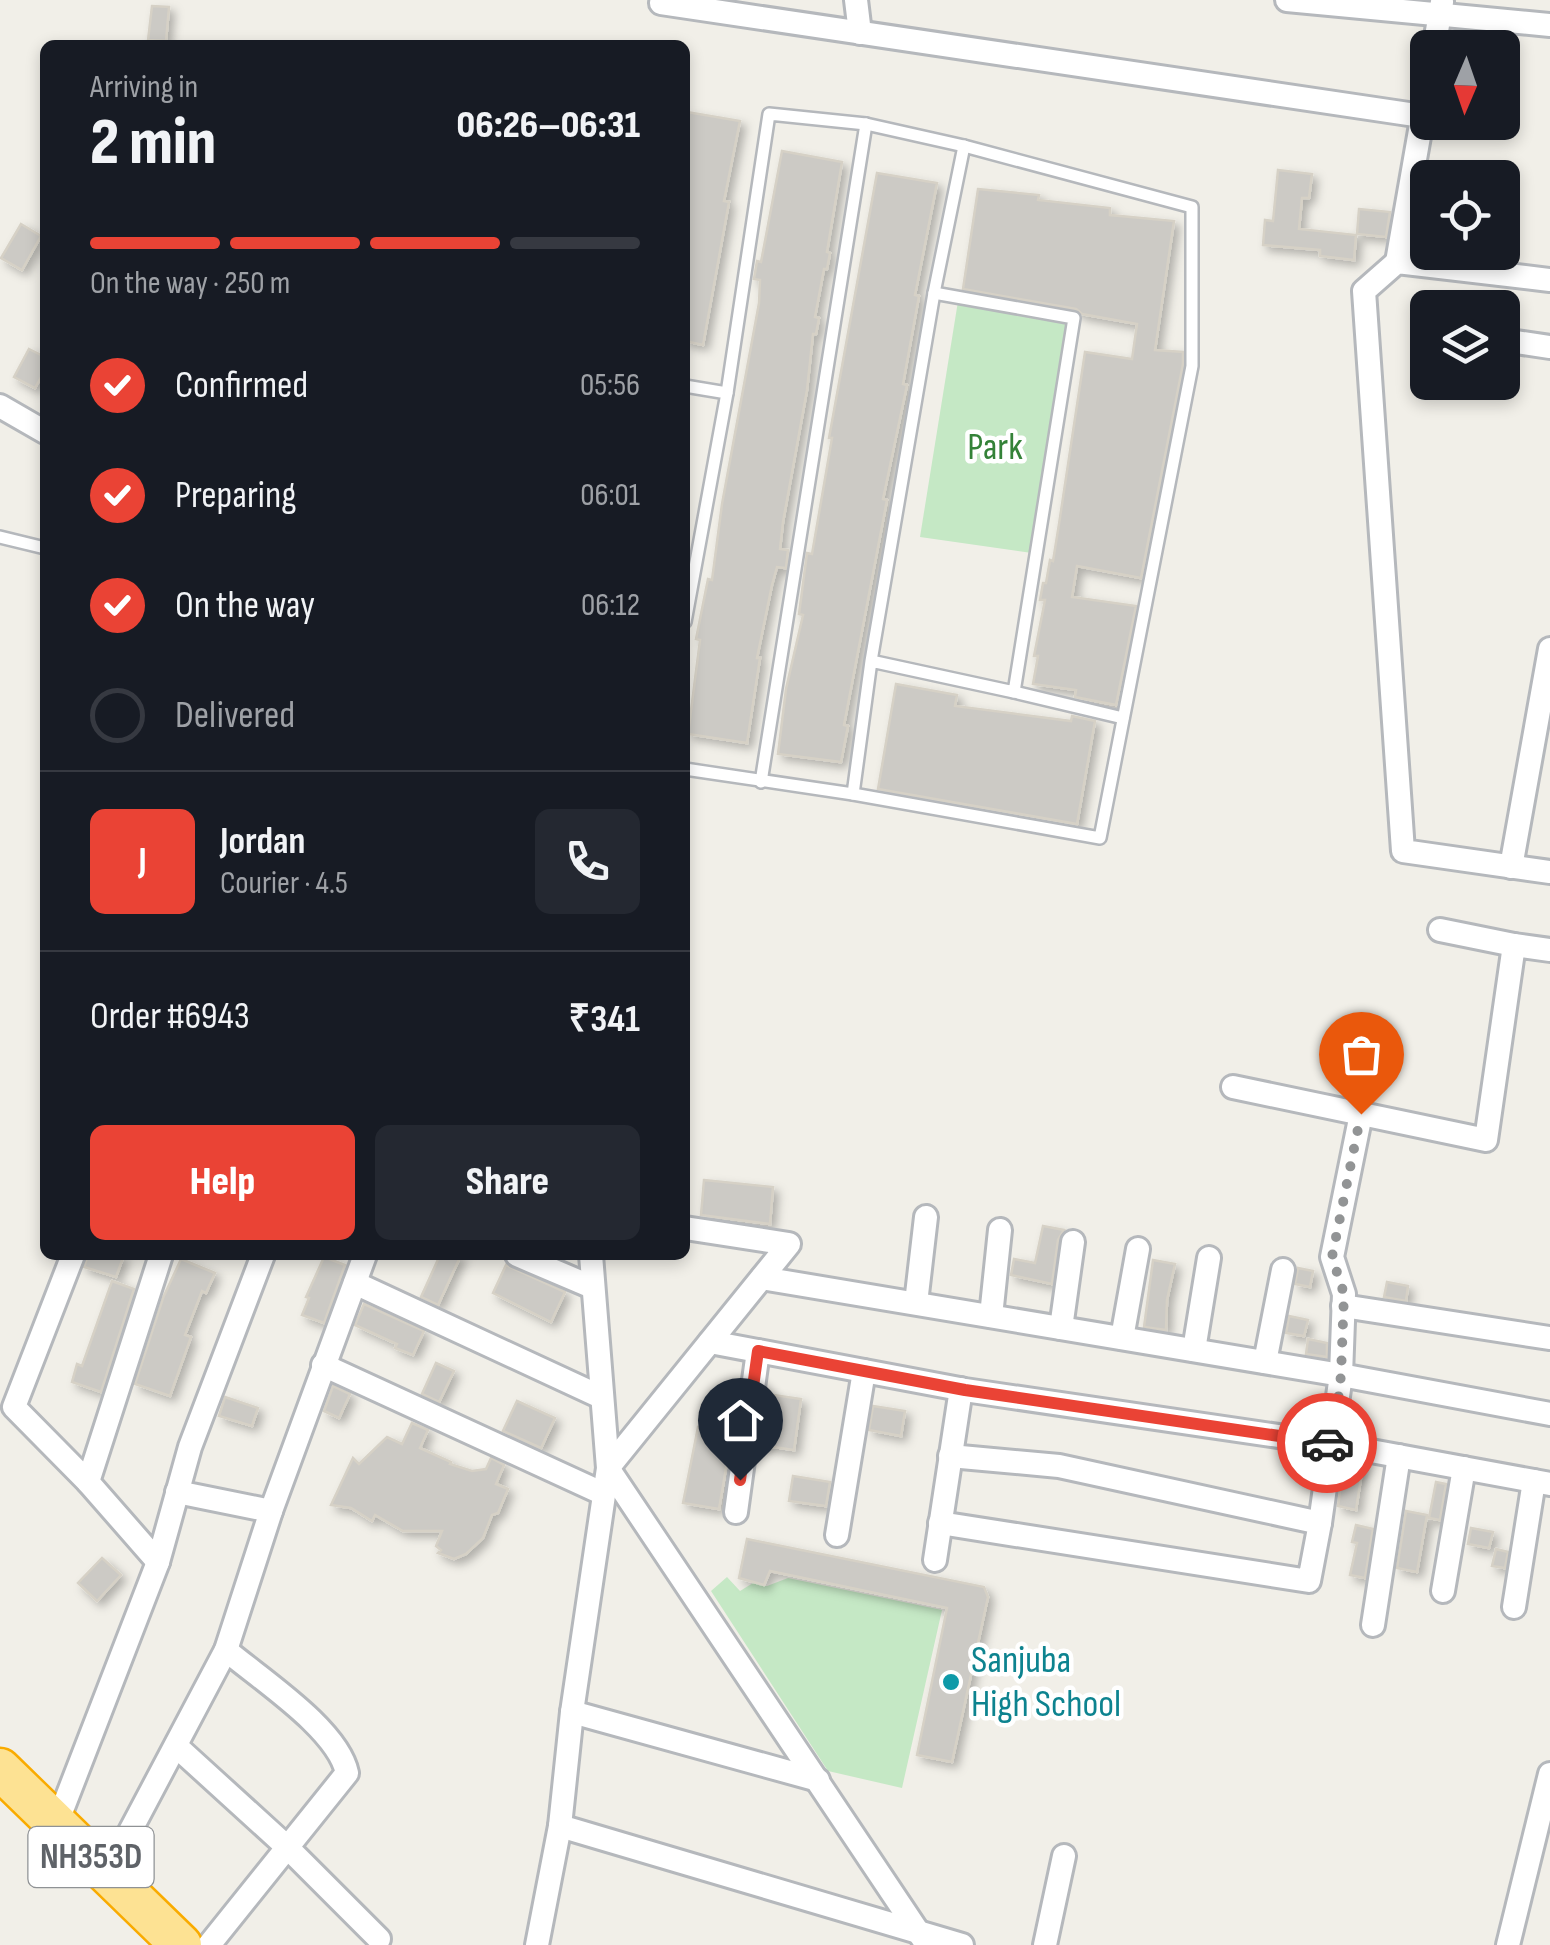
<!DOCTYPE html>
<meta charset="utf-8">
<style>
:root{--surface:#171b24;--page:#242831;--text:#f1f3f6;--muted:#9ea1a6;--line:#363941;--accent:#ea4335}
body{margin:0;font-family:"Sofia Sans Condensed",sans-serif;background:var(--page);color:var(--text);height:100vh;display:flex;flex-direction:column;font-size:38px;white-space:nowrap}
*{box-sizing:border-box;margin:0}
p{font-size:32px;color:var(--muted)}
.icon{flex:none;width:55px;height:55px;fill:none;stroke:currentColor;stroke-width:2;stroke-linecap:round;stroke-linejoin:round}
.map{position:relative;flex:1;overflow:hidden}
.panel{position:absolute;left:40px;top:40px;width:650px;height:1220px;display:flex;flex-direction:column;background:var(--surface);border-radius:15px;box-shadow:0 5px 15px #0003}
.panel>*{flex:none}
.needle{width:65px;rotate:182deg}
.buttons{position:absolute;left:1410px;top:30px;display:grid;gap:20px}
.buttons a{display:grid;place-items:center;width:110px;height:110px;border-radius:15px;background:var(--surface);box-shadow:0 5px 15px #0003;font-size:50px}
.pin{position:absolute;display:grid;place-items:center;width:85px;height:85px;color:#fff;margin:-102px -42px;border-radius:50% 50% 50% 0;rotate:-45deg;box-shadow:0 0 10px #0007}
.pin .icon{rotate:45deg}
.courier{position:absolute;display:grid;place-items:center;width:100px;height:100px;margin:-50px;border:8px solid #ea4335;border-radius:50%;background:#fff;color:#222;box-shadow:0 2px 12px #0007}
.overview em{font-style:normal;font-weight:800}
.overview div{display:flex;flex-direction:column-reverse}
.overview{display:flex;align-items:center;justify-content:space-between;height:170px;padding:0 50px}
h1{font-size:65px;font-weight:800;line-height:75px}
.bar{display:grid;grid-template-columns:repeat(4,1fr);gap:15px 10px;align-content:center;height:120px;padding:0 50px}
.bar i{height:12px;border-radius:8px;background:var(--line)}
.bar .on{background:var(--accent)}
.bar p{grid-column:span 4}
.line{display:flex;align-items:center;gap:25px;padding:0 50px;border-top:2px solid var(--line)}
.line div{flex:1}
.round{display:grid;place-items:center;flex:none;width:105px;height:105px;border-radius:15px;background:var(--page)}
ol{padding:0 50px;list-style:none}
li{display:flex;align-items:center;gap:30px;height:110px}
li p{margin-inline-start:auto}
li .icon{padding:10px;border-radius:50%;background:var(--accent);color:#fff;stroke-width:4}
li:last-child{color:var(--muted)}
li i{width:55px;height:55px;border:5px solid var(--line);border-radius:50%}
.action{display:flex;gap:20px;margin-top:auto;padding:20px 50px}
.action a{flex:1;height:115px;border-radius:15px;background:var(--accent);color:#fff;font-size:40px;font-weight:800;line-height:115px;text-align:center}
.action a+a{background:var(--page);color:var(--text)}
.map>svg:first-child{display:block}
</style>
<div class="map">
<svg width="1550" height="1945" viewBox="0 0 1550 1945">
<defs>
<filter id="shadow"><feDropShadow dx="5" dy="5" stdDeviation="5" flood-color="#0004"/></filter>
</defs>
<rect width="100%" height="100%" fill="#f1efe8"/>
<g fill="#c5e8c5">
<path d="M959,295L1074,318L1039,554L920,537Z"/>
<path d="M727,1577L740,1591L753,1583L767,1586L788,1578L942,1610L902,1788L828,1771L711,1591Z"/>
</g>
<g fill="#cccac5" stroke="#d6d1c6" stroke-width="2.5" filter="url(#shadow)">
<path d="M152,6L169,7L166,41L148,40Z"/>
<path d="M687,112L740,121L724,201L729,202L703,345L685,341Z"/>
<path d="M782,151L842,162L827,252L830,253L827,269H824L815,317L819,318L816,334H813L807,390L783,522L780,549L788,550L786,568L777,567L772,585L757,658H760L747,743L688,734L700,640L696,639L708,579L712,580L722,504L759,303L760,280L754,279L757,261L761,262Z"/>
<path d="M1278,170L1312,174L1309,198H1302L1299,229L1356,235L1354,260L1320,256V250L1263,245L1265,220L1273,221Z"/>
<path d="M877,173L937,183L915,295L919,296L903,384L907,385L883,499L887,500L844,725L848,726L841,762L778,754L786,689L803,615L799,614L807,553L812,554L832,438H829Z"/>
<path d="M978,189L1039,195L1038,200L1110,208V215L1174,221L1155,350L1183,352V364L1141,578L1077,566L1072,597L1136,606L1116,705L1075,697L1076,690L1033,684L1038,656H1034L1045,600H1040L1043,583H1046L1050,560L1053,561L1059,524L1085,352L1132,359L1137,324L1082,314L1076,309L963,289Z"/>
<path d="M1359,209L1390,212L1386,237L1357,234Z"/>
<path d="M21,224L41,236L22,270L1,258Z"/>
<path d="M29,349L45,357V370L35,388L14,377Z"/>
<path d="M896,684L957,695L955,706L1071,721L1072,716L1095,721L1077,824L878,789Z"/>
<path d="M704,1180L773,1187L770,1224L701,1215Z"/>
<path d="M1043,1226L1064,1230L1058,1240L1052,1284L1011,1275L1014,1259L1035,1263Z"/>
<path d="M88,1255H124L116,1277L84,1267Z"/>
<path d="M440,1255H461L438,1305L421,1297Z"/>
<path d="M324,1257L345,1265L324,1323L302,1315L309,1298L306,1297Z"/>
<path d="M181,1259L215,1273L206,1293L202,1291L185,1335L191,1337L170,1396L135,1384L163,1298Z"/>
<path d="M1153,1260L1175,1264L1167,1300L1166,1330L1144,1327Z"/>
<path d="M506,1265L565,1292L551,1322L493,1293Z"/>
<path d="M1298,1268L1313,1271L1310,1287L1295,1284Z"/>
<path d="M112,1281L134,1289L101,1392L72,1382L77,1364L82,1366Z"/>
<path d="M1387,1282L1408,1286L1406,1301L1384,1297Z"/>
<path d="M364,1304L424,1331L413,1355L395,1348L397,1344L355,1325Z"/>
<path d="M1289,1316L1308,1320L1304,1336L1286,1333Z"/>
<path d="M1308,1339L1327,1343V1357L1306,1354Z"/>
<path d="M436,1363L454,1371L439,1402L422,1394Z"/>
<path d="M333,1386L350,1394L339,1418L324,1411Z"/>
<path d="M767,1394L801,1399L794,1450L760,1445Z"/>
<path d="M225,1397L258,1408L252,1426L219,1416Z"/>
<path d="M517,1401L555,1418L541,1448L503,1431Z"/>
<path d="M873,1406L905,1411L901,1436L869,1430Z"/>
<path d="M412,1423L428,1430L420,1448L451,1462L450,1464L472,1471L486,1469L491,1458L504,1465L496,1484L508,1489L498,1513L492,1515L483,1538L466,1554L454,1559L438,1553L441,1550L436,1546L442,1531H403L375,1515L372,1521L351,1508L331,1505L353,1458L359,1464L387,1437L402,1444Z"/>
<path d="M698,1427L732,1433L719,1509L683,1503Z"/>
<path d="M1344,1461L1363,1465L1356,1510L1338,1506Z"/>
<path d="M793,1476L830,1482L826,1506L789,1501Z"/>
<path d="M1436,1482L1446,1484L1440,1520L1429,1518Z"/>
<path d="M1406,1511L1427,1515L1417,1572L1397,1568Z"/>
<path d="M1356,1525L1373,1529L1365,1578L1350,1575L1357,1543L1352,1542Z"/>
<path d="M1471,1528L1493,1532L1489,1548L1468,1544Z"/>
<path d="M747,1539L984,1587L988,1597L952,1762L917,1755L947,1608L770,1571L764,1585L739,1578Z"/>
<path d="M1496,1549L1508,1552L1505,1568L1492,1566Z"/>
<path d="M102,1558L121,1575L97,1601L78,1583Z"/>
</g>
<g fill="none" stroke-linecap="round" stroke-linejoin="round">
<g stroke="#b5b8bc" stroke-width="16">
<g id="lane">
<path d="M934,293L964,146"/>
<path d="M685,386L727,393L685,622"/>
<path d="M727,393L769,114L866,124L964,146L1192,207V366L1100,838L853,794"/>
<path d="M0,537L45,548"/>
<path d="M1014,692L1123,718"/>
<path d="M685,769L853,794L871,661L1014,692L1074,318L934,293L871,661"/>
<path d="M761,782L866,124"/>
</g>
</g>
<g stroke="#b5b8bc" stroke-width="28">
<g id="street">
<path d="M856,0L860,33"/>
<path d="M1287,0L1550,25"/>
<path d="M661,3L1422,116"/>
<path d="M1434,48L1442,2"/>
<path d="M1397,262L1428,85"/>
<path d="M1550,280L1397,262L1364,291L1403,851L1550,872"/>
<path d="M1502,340L1550,347"/>
<path d="M0,406L45,432"/>
<path d="M1511,867L1550,649"/>
<path d="M1440,930L1514,945"/>
<path d="M1233,1087L1486,1140L1514,945L1550,950"/>
<path d="M73,1255L14,1407L88,1482"/>
<path d="M161,1255L88,1482L158,1562L190,1447L263,1255"/>
<path d="M517,1255L592,1287"/>
<path d="M762,1278L1341,1375L1550,1414"/>
<path d="M355,1283L601,1397"/>
<path d="M916,1303L926,1217"/>
<path d="M1343,1306L1549,1338"/>
<path d="M991,1316L1000,1230"/>
<path d="M1061,1328L1073,1242"/>
<path d="M1122,1338L1138,1249"/>
<path d="M710,1342L965,1390L1333,1444L1550,1484"/>
<path d="M1194,1350L1209,1258"/>
<path d="M1265,1362L1283,1270"/>
<path d="M323,1365L604,1494"/>
<path d="M950,1456L1059,1466L1320,1523L1341,1375L1344,1294L1332,1257L1361,1114"/>
<path d="M608,1468L927,1945"/>
<path d="M608,1468L789,1244L685,1228"/>
<path d="M177,1492L271,1511"/>
<path d="M736,1512L758,1351"/>
<path d="M940,1523L1309,1581L1320,1523"/>
<path d="M837,1535L864,1371"/>
<path d="M935,1560L961,1389"/>
<path d="M1443,1591L1464,1468"/>
<path d="M1514,1607L1534,1481"/>
<path d="M1373,1625L1399,1456"/>
<path d="M572,1712L818,1780"/>
<path d="M176,1746L287,1847L379,1939"/>
<path d="M57,1823L158,1562"/>
<path d="M560,1826L962,1945"/>
<path d="M108,1873L226,1650L271,1511L365,1255"/>
<path d="M209,1945L347,1773C338,1729 260,1679 226,1650"/>
<path d="M537,1945L560,1826L572,1712L608,1468L591,1255"/>
<path d="M1045,1945L1064,1856"/>
<path d="M1508,1945L1550,1774"/>
</g>
</g>
<g stroke="#f9ab00" stroke-width="45">
<path id="highway" d="M0,1769L181,1945"/>
</g>
<use href="#lane" stroke="#fff" stroke-width="11"/>
<use href="#street" stroke="#fff" stroke-width="22"/>
<use href="#highway" stroke="#fde293" stroke-width="40"/>
</g>
<g fill="none" stroke-linecap="round" stroke-linejoin="round">
<path stroke="#929495" stroke-width="10" stroke-dasharray="0 18" d="M1327,1443L1333,1444L1341,1375L1344,1294L1332,1257L1361,1114"/>
<path stroke="#ea4335" stroke-width="12" d="M740,1480L758,1351L965,1390L1327,1443"/>
</g>
<circle fill="#0f9aa8" stroke="#fff" stroke-width="4" cx="951" cy="1682" r="10"/>
<g text-anchor="middle" dominant-baseline="central" stroke-width="9" stroke-linejoin="round" paint-order="stroke">
<rect fill="#fff" stroke="#8f9295" stroke-width="2.5" x="28.5" y="1827" width="125" height="60" rx="8"/>
<g font-size="35" font-weight="bold" fill="#5f6368">
<text x="91" y="1857">NH353D</text>
</g>
<g font-size="38" fill="#348238" stroke="#fff">
<text x="995" y="447">Park</text>
</g>
<g font-size="38" fill="#0d838f" stroke="#fff" text-anchor="start">
<text x="971" y="1660">Sanjuba<tspan x="971" dy="44">High School</tspan></text>
</g>
</g>
</svg>
<div class="buttons">
<a><svg class="needle" viewBox="-14 -14 28 28"><path d="M0-13l5 13h-10z" fill="#e53935"/><path d="M0 13l5-13h-10z" fill="#9ea1a6"/></svg></a>
<a><svg class="icon" aria-label="locate" viewBox="0 0 24 24"><circle cx="12" cy="12" r="6"/><path d="M12 2v4M12 18v4M2 12h4M18 12h4"/></svg></a>
<a><svg class="icon" aria-label="layers" viewBox="0 0 24 24"><path d="M12 4l9 5-9 5-9-5zM3 14l9 5 9-5"/></svg></a>
</div>
<div class="pin" style="left:1361px;top:1114px;background:#ea580c"><svg class="icon" aria-label="bag" viewBox="0 0 24 24"><path d="M5 8h14l-1 12H6zM9 8a3 3 0 0 1 6 0"/></svg></div>
<div class="pin" style="left:740px;top:1480px;background:#1f2937"><svg class="icon" aria-label="home" viewBox="0 0 24 24"><path d="M3 11l9-7 9 7M6 9v11h12V9"/></svg></div>
<div class="courier" style="left:1327px;top:1443px"><svg class="icon" aria-label="car" viewBox="0 0 24 24"><path d="M5 17H2v-5l4-1 3-4h7l3 4 3 1v5h-3M9 17h6M6 11h13"/><circle cx="7" cy="17" r="2"/><circle cx="17" cy="17" r="2"/></svg></div>
<section class="panel">
<div class="overview"><div><h1>2 min</h1><p>Arriving in</p></div><em>06:26–06:31</em></div>
<div class="bar"><i class="on"></i><i class="on"></i><i class="on"></i><i></i><p>On the way · 250 m</p></div>
<ol>
<li><svg class="icon" aria-label="check" viewBox="0 0 24 24"><path d="M5 12l5 5 9-10"/></svg>Confirmed<p>05:56</p></li>
<li><svg class="icon" aria-label="check" viewBox="0 0 24 24"><path d="M5 12l5 5 9-10"/></svg>Preparing<p>06:01</p></li>
<li><svg class="icon" aria-label="check" viewBox="0 0 24 24"><path d="M5 12l5 5 9-10"/></svg>On the way<p>06:12</p></li>
<li><i></i>Delivered</li>
</ol>
<div class="line" style="height:180px"><b class="round" style="background:var(--accent);color:#fff">J</b><div><b>Jordan</b><p>Courier · 4.5</p></div><a class="round"><svg class="icon" aria-label="phone" viewBox="0 0 24 24"><path d="M5 4h4l2 5-3 2q2 4 5 5l2-3 5 2v4C11 20 4 13 5 4z"/></svg></a></div>
<div class="line" style="height:130px"><div>Order #6943</div><b>₹341</b></div>
<div class="action"><a>Help</a><a>Share</a></div>
</section>
</div>
